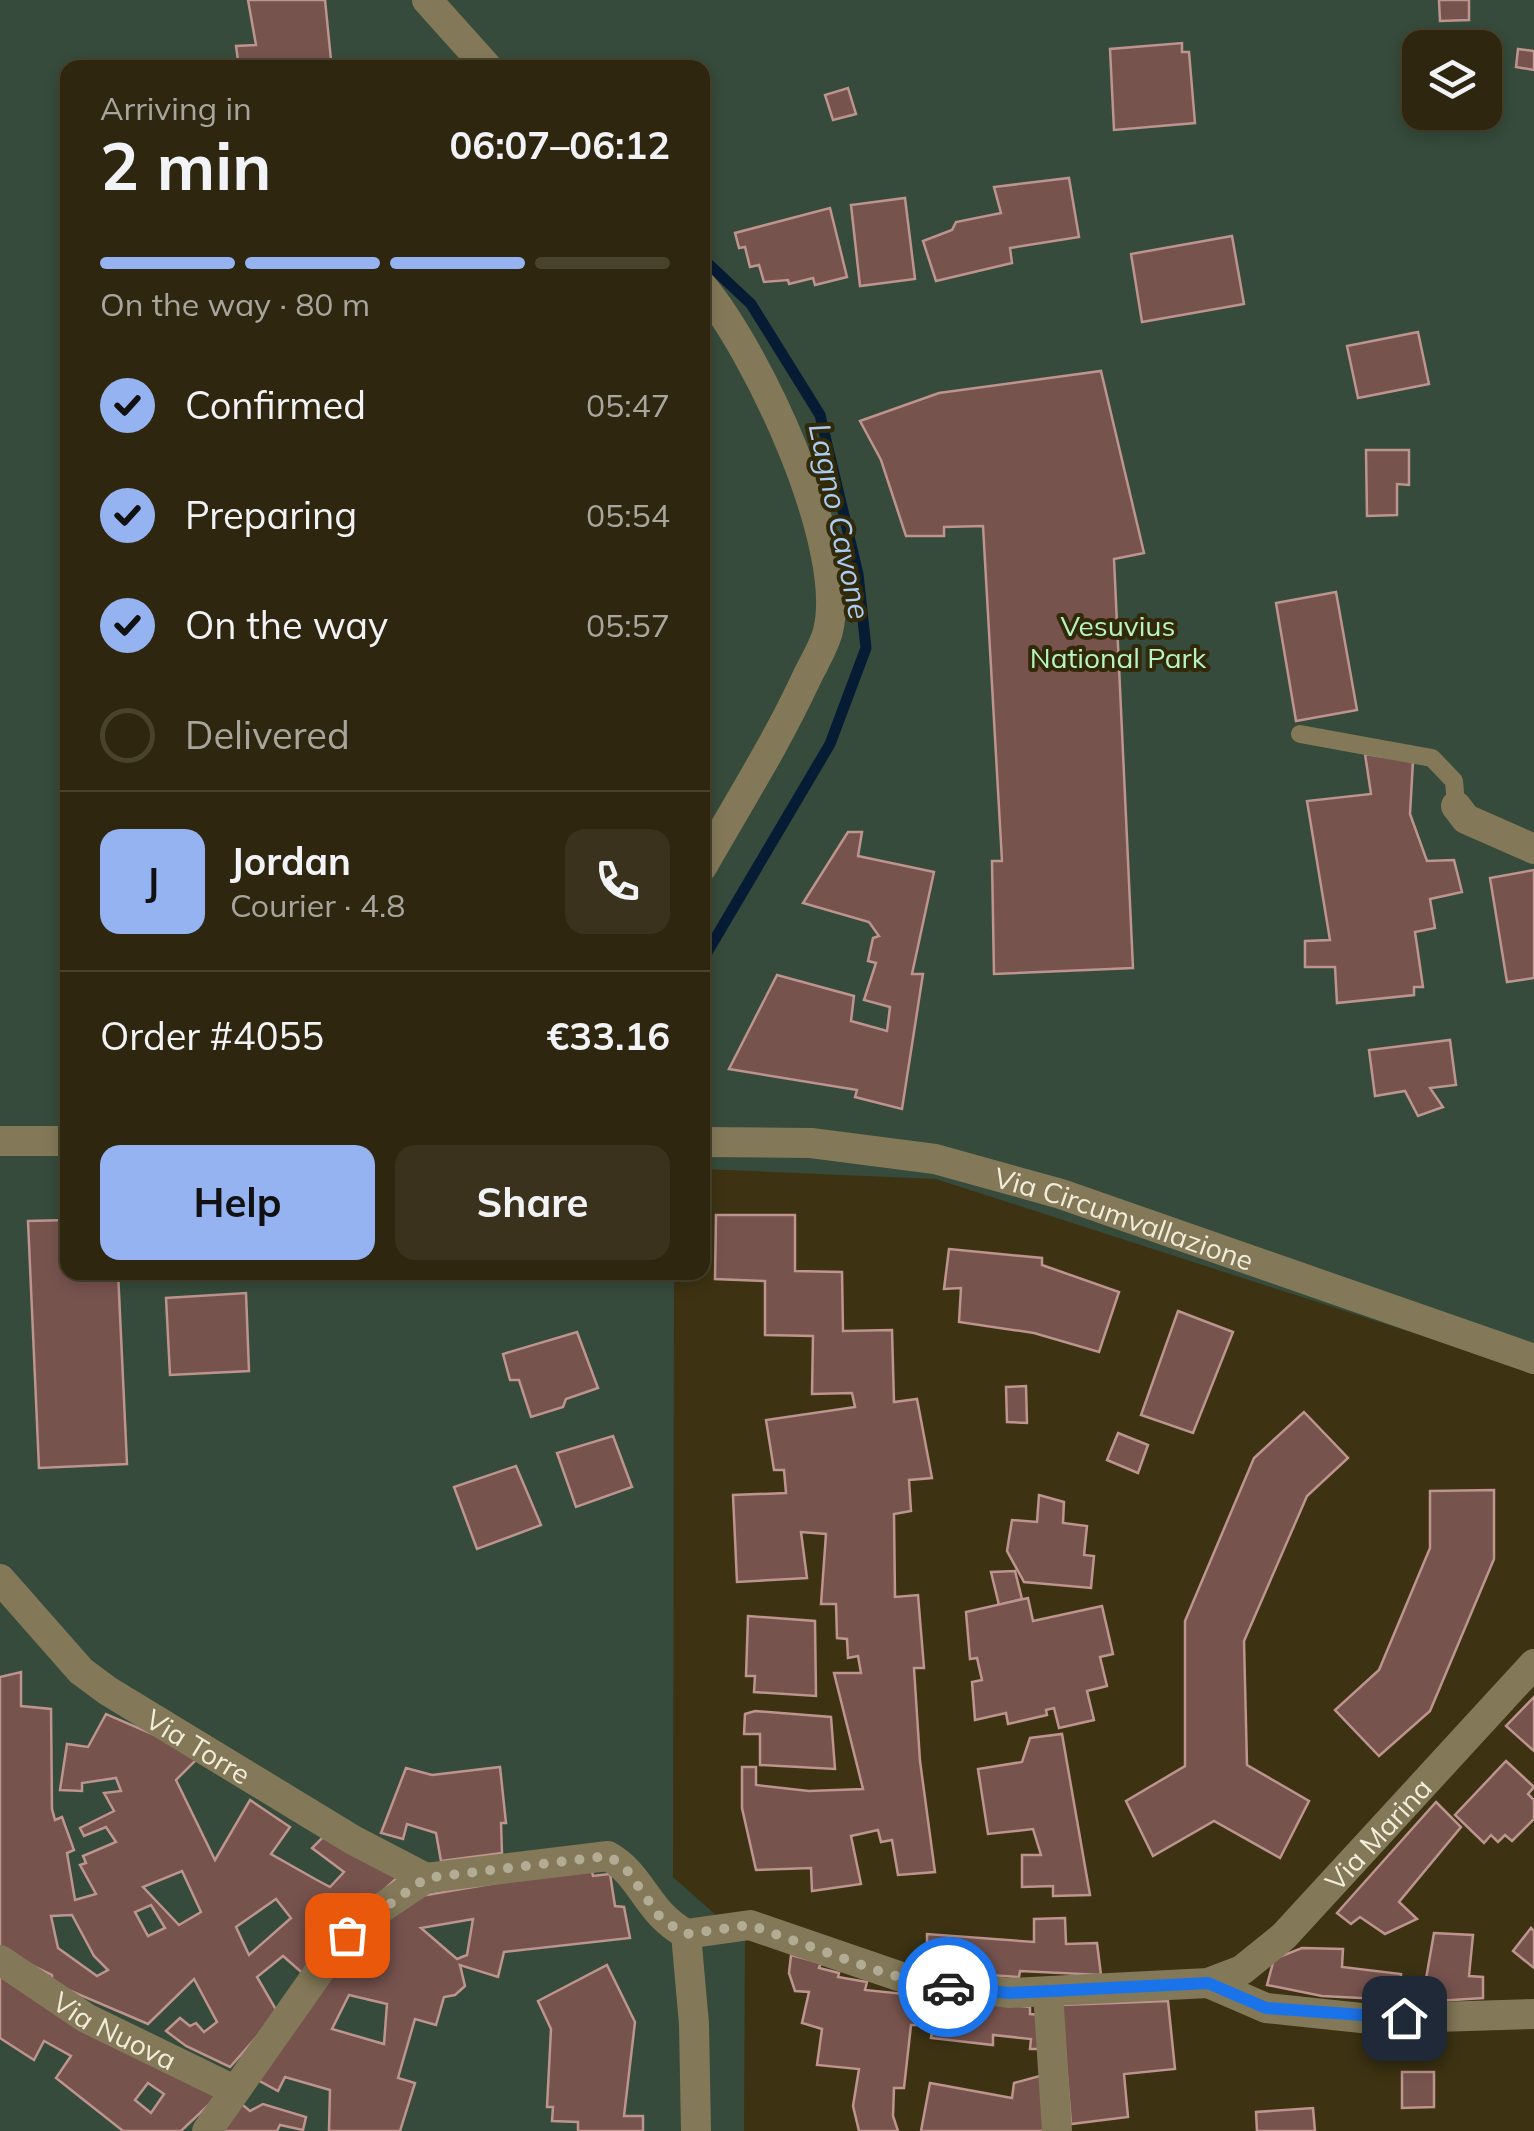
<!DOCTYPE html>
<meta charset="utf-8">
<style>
:root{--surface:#2e260e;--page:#3a321c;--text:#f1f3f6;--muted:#a7a59e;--line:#49432e;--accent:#95b2f1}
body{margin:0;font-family:Mulish,sans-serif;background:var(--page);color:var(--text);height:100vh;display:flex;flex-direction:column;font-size:38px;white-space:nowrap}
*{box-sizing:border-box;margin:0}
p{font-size:32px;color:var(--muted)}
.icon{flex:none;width:55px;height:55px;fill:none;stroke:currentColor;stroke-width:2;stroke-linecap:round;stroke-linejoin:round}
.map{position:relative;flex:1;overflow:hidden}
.details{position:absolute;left:60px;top:60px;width:650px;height:1220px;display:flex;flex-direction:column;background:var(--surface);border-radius:20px;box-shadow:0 5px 15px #0003,0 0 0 2px var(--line)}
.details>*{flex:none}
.buttons{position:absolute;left:1402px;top:30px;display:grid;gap:20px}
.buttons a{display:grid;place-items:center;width:100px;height:100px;border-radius:20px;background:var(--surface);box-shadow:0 5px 15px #0003,0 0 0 2px var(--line);font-size:50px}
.pin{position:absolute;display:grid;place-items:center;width:85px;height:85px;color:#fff;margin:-42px;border-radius:20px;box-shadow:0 5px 15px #0006}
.courier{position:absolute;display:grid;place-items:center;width:100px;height:100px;margin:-50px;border:8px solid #1a73e8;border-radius:50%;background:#fff;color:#222;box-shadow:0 2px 12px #0007}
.head em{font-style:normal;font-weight:700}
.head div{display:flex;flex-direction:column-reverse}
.head{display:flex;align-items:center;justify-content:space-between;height:170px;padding:0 40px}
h1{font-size:65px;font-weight:700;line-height:75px}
.bar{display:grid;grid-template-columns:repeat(4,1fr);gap:15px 10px;align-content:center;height:120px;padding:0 40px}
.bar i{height:12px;border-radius:8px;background:var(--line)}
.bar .selected{background:var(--accent)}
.bar p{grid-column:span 4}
.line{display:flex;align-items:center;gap:25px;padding:0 40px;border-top:2px solid var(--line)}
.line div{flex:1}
.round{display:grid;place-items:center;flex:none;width:105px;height:105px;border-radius:20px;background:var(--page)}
ol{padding:0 40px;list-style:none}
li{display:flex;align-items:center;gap:30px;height:110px}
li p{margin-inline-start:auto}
li .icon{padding:10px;border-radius:50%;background:var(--accent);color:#111;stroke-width:4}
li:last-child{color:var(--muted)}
li i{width:55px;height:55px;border:5px solid var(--line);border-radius:50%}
.cta{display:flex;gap:20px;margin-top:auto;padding:20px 40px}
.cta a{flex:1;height:115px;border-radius:20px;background:var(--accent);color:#111;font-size:40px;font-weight:700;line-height:115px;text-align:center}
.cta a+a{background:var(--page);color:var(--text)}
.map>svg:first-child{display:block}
</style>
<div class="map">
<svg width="1534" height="2131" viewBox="0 0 1534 2131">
<rect width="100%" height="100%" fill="#3d3313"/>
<path fill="#364b3b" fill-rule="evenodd" d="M0,0H1534V1372L936,1179L703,1169L702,68H68V1272L674,1273L673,1877L745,1941L744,2131H0ZM1420,48H1485V112H1420Z"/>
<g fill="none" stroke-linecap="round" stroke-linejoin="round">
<path stroke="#061c35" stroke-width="11" d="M702,258L751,304L820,415L858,574L866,648L830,744L702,961"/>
</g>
<g fill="#77534e" stroke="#bd948e" stroke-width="2.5" fill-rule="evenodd">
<path d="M248,0H325L331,60L239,68L236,46L256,45Z"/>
<path d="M1439,0H1469V20L1440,21Z"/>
<path d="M1182,43V52H1189L1195,123L1114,130L1110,49Z"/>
<path d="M1518,49L1534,51V70L1516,67Z"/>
<path d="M848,88L856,114L833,120L825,95Z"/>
<path d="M1069,178L1079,237L1010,248L1012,263L936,281L923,241L952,230L956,222L1001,213L994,187Z"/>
<path d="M905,198L915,279L860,286L851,205Z"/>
<path d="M830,208L847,277L815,285L813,278L789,284L788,280L764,282L759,265L750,267L745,247L739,248L735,233Z"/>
<path d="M1232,236L1244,304L1142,322L1131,254Z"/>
<path d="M1418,332L1429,384L1358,398L1347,346Z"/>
<path d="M1101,371L1144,553L1114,559L1133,968L994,974L992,861H1002L983,526L944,527V536H906L881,460L860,421L939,393Z"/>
<path d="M1366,450H1409V485L1397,484V515L1367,516Z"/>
<path d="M1336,592L1357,710L1296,721L1276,603Z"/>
<path d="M1365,754L1413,761L1410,814L1427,861L1454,860L1462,892L1430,899L1435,928L1415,932L1423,987H1414V995L1337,1003L1335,967H1305V941L1330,940L1307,801L1371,794Z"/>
<path d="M848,832H862L858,856L934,872L912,974H923L902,1109L855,1097L857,1090L729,1069L777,975L854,996L851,1021L887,1031L890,1007L864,1000L876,963L868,961L873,938L879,936L869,922L803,903Z"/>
<path d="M1534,870V978L1507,982L1490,878Z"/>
<path d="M1450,1040L1456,1085L1430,1088L1443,1107L1418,1116L1405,1091L1375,1096L1369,1050Z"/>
<path d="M716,1215H795V1271L842,1272L843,1331L892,1330L894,1402L917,1399L932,1478L909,1480L911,1511L894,1514L895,1597L918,1595L924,1668H914L920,1761L935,1872L898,1875L892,1840L881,1842L878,1830L851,1836L861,1884L812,1891L811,1868L756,1870L742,1808V1767H756V1785L809,1791L863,1789L834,1673H861L858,1656L848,1658L847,1639L837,1638L836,1604H821L826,1534L801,1532L807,1578L737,1582L733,1495L786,1493L784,1470H774L766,1420L855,1407L852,1393L812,1394L813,1336L765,1335V1281L715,1279Z"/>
<path d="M68,1220V1272H118L127,1464L39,1468L28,1221Z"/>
<path d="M949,1249L1042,1258V1265L1119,1292L1099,1352L1034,1333L959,1322L961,1288L944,1289Z"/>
<path d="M246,1293L249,1371L170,1375L166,1298Z"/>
<path d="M1178,1311L1233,1332L1193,1433L1141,1415Z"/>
<path d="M577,1332L598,1388L566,1399L563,1407L531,1417L519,1380H510L503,1354Z"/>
<path d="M1026,1386L1027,1423L1007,1422L1006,1387Z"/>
<path d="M1304,1412L1348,1458L1307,1496L1244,1641L1247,1765L1309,1801L1280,1858L1214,1821L1153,1856L1126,1801L1185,1766V1621L1254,1458Z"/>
<path d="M1118,1433L1148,1445L1138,1473L1107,1460Z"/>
<path d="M613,1436L632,1487L576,1507L557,1453Z"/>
<path d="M516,1466L541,1525L477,1549L454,1487Z"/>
<path d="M1494,1490V1559L1430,1711L1379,1756L1335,1710L1379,1670L1430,1548V1491Z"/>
<path d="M1039,1495L1064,1502L1063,1523L1087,1526L1084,1555L1094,1556L1091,1588L1024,1582L1007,1551L1012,1520L1037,1522Z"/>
<path d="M1015,1571L1022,1599L999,1605L991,1572Z"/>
<path d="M1028,1598L1033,1621L1102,1606L1113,1654L1100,1657L1107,1686L1087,1691L1094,1720L1059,1728L1054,1708L1046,1710L1047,1715L1008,1724L1006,1713L975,1720L972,1682L982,1680L977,1658L970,1659L966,1612Z"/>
<path d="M748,1616L815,1621L816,1696L754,1692L755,1676H746Z"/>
<path d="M21,1672V1706L51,1709L52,1809L55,1820L62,1817L74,1850L67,1853L75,1900L96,1894L80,1865L86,1863L83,1856L116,1842L106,1827L84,1836L80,1828L114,1811L104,1793L121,1791L116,1778L82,1783V1791L60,1790L67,1744L88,1747L106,1714L171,1742L196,1760L176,1780L215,1860L250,1800L290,1827L271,1854L315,1879L330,1887L344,1872L312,1848L324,1836L399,1876L334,1936L307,1977L283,1956L257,1977L278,2013L230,2067L186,2046L166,2031L180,2018L190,2026L196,2023L204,2032L217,2022L194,1979L148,2024L52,1983V1975L0,1950V1677ZM182,1871L201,1912L179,1925L143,1887ZM276,1899L291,1918L249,1955L236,1927ZM151,1905L165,1928L148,1936L135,1912ZM72,1915L94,1956L108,1970L97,1976L58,1948L51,1916Z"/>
<path d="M1534,1697V1751L1506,1726Z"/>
<path d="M755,1711L831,1717L835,1769L760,1765V1734H744L745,1714Z"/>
<path d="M1062,1734L1090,1895L1053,1896V1886L1022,1887V1855H1041L1033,1829L988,1834L978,1769L1022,1762L1030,1738Z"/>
<path d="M1506,1761L1534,1787L1528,1794L1534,1800V1819L1512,1841L1505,1835L1498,1842L1491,1835L1484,1843L1455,1815Z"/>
<path d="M500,1767L506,1823H501L502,1853L441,1861L436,1833L407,1824L403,1839L381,1833L406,1768L432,1775Z"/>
<path d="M1436,1802L1461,1827L1399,1902L1417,1919L1385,1934L1360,1917L1351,1924L1337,1913Z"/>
<path d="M591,1867L593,1876L610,1874L615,1906L624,1907L630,1938L504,1952L498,1977L460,1965L465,1986L455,1995L444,1997L436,2025L415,2019L398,2078L415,2083L400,2131H329L330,2090L285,2077L278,2091L256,2079L353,1939L409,1898ZM473,1919L467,1955L457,1959L421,1928ZM349,1995L387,2004L384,2044L332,2029Z"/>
<path d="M1065,1918L1066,1944L1097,1943L1101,1975L1020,1971L1019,1977L989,1975L948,1966L950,1951L927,1949V1934L1034,1942V1919Z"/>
<path d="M1531,1928L1534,1931V1968L1513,1951Z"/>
<path d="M1434,1933L1473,1935L1469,1976L1483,1977V1998L1422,2002Z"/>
<path d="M1302,1948L1343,1949L1342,1967L1401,1974L1399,2000L1322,1996L1267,1985L1274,1959Z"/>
<path d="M791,1955L821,1963L819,1968L839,1973L838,1977L867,1982L865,1990L1030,2007V2014L1043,2015L1041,2049H1030L1031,2039L993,2035V2045L931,2038L933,2025H911L904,2088H894L893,2116L898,2131H859L853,2106L859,2069L817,2065L822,2029L802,2023L809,1992L795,1991L789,1973Z"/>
<path d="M607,1965L635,2022L624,2116H643V2131H578V2122L552,2121L553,2107H547L551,2029L538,2001Z"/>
<path d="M0,1970L217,2097L181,2131H123L56,2078L71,2056L44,2041L34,2060L0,2038ZM148,2083L164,2094L151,2113L135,2100Z"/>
<path d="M1168,2001L1175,2069L1124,2074L1128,2117L1071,2124L1061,2005Z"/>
<path d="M1402,2072H1434V2107L1402,2108Z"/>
<path d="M1043,2075L1049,2131H921L930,2083L1012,2098L1014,2083Z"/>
<path d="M238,2101L250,2111L263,2104L306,2117L303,2130L280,2125L277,2131H220Z"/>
<path d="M1313,2108L1315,2131H1257L1256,2112Z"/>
</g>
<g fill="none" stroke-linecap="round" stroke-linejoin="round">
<path stroke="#837958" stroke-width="18" d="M1300,734L1432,758L1454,781L1456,806"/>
<g stroke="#837958" stroke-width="30">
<path d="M427,0L488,68"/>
<path d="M702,286C757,351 849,546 828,631C824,647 813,664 806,679C776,744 737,805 702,867"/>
<path d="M1456,806L1466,819L1534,849"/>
<path id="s1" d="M0,1579L81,1671L108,1691L353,1840L426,1878"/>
<path id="s2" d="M686,1934L750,1925L910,1980L1009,1993L1208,1983L1242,1970L1284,1936L1534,1664"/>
<path d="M686,1934L694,2024L696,2131"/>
<path id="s3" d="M0,1960L86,2018L234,2090"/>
<path d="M1208,1983L1266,2008L1371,2019L1534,2014"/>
<path d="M1048,1992L1057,2131"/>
<path d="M207,2131L323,1966L347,1935L377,1911L426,1878L608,1856C643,1876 646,1912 686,1934"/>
</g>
<g stroke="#837958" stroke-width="30">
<path d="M0,1141H68"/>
<path id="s4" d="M702,1142L811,1143L935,1159L1061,1194L1534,1359"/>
</g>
</g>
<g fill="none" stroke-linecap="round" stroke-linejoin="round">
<path stroke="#b3ac95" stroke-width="10" stroke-dasharray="0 18" d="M347,1935L426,1878L608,1856L624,1866L662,1920L686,1934L750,1925L887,1974L948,1987"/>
<path stroke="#1a73e8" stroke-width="12" d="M948,1987L1009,1993L1208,1983L1266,2008L1404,2018"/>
</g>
<g text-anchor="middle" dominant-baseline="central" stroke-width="8" stroke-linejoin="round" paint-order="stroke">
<g font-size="28" fill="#b6f3c6" stroke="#322908">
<text x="1118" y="625">Vesuvius<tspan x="1118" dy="32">National Park</tspan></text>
</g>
<g font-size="28" fill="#f2eddb" stroke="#322908">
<text stroke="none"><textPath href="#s4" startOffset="432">Via Circumvallazione</textPath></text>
<text stroke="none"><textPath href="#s1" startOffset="262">Via Torre</textPath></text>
<text stroke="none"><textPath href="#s2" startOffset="762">Via Marina</textPath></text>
<text stroke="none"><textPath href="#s3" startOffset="135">Via Nuova</textPath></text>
</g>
<g font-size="30" font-style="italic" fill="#aacdf6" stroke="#322908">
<text transform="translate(840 521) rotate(78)">Lagno Cavone</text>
</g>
</g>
</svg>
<div class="buttons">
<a><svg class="icon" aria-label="layers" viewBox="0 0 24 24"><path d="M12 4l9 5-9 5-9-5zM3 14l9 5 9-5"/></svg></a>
</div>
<div class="pin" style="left:347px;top:1935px;background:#ea580c"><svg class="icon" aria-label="bag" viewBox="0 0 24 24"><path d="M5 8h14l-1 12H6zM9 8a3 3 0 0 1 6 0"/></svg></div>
<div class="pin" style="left:1404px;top:2018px;background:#1f2937"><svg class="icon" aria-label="home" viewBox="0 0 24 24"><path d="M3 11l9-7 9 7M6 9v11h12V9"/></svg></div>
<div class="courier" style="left:948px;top:1987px"><svg class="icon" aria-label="car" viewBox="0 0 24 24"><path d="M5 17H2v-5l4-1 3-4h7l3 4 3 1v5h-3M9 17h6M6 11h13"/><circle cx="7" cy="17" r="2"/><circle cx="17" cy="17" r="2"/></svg></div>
<section class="details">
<div class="head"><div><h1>2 min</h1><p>Arriving in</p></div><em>06:07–06:12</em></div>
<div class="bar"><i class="selected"></i><i class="selected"></i><i class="selected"></i><i></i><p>On the way · 80 m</p></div>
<ol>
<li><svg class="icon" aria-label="check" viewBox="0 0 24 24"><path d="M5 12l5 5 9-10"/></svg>Confirmed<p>05:47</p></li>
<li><svg class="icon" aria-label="check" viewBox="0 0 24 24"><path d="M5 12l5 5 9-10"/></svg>Preparing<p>05:54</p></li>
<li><svg class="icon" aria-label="check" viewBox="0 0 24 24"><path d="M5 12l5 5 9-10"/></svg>On the way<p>05:57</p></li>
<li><i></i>Delivered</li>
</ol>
<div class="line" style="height:180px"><b class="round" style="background:var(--accent);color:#111">J</b><div><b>Jordan</b><p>Courier · 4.8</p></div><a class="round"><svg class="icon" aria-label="phone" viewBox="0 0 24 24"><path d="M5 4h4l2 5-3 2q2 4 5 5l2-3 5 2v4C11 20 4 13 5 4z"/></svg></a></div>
<div class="line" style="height:130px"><div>Order #4055</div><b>€33.16</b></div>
<div class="cta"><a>Help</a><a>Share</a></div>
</section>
</div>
